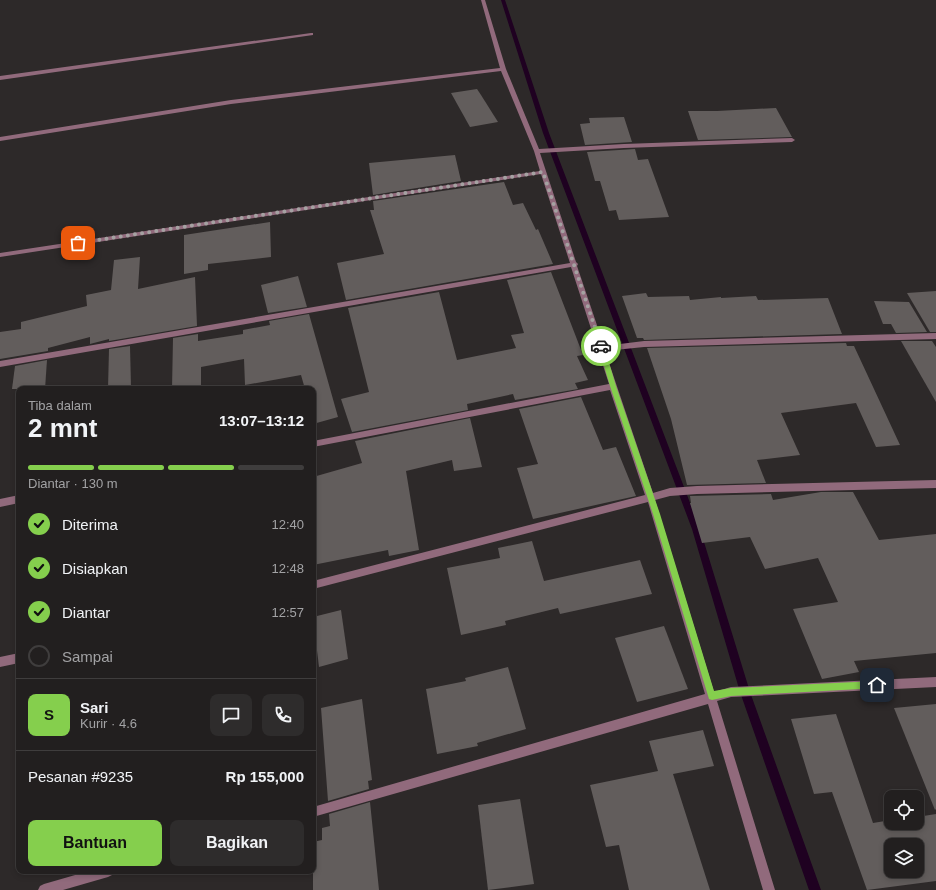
<!DOCTYPE html>
<html lang="id">
<meta charset="utf-8">
<style>
:root{--surface:#221f1f;--page:#2e2c2c;--text:#f1f3f6;--muted:#a2a2a4;--line:#3f3d3d;--accent:#85cf4d}
body{margin:0;font-family:Helvetica,sans-serif;background:var(--page);color:var(--text);height:100vh;display:flex;flex-direction:column;font-size:15px;white-space:nowrap}
*{box-sizing:border-box;margin:0}
p{font-size:13px;color:var(--muted)}
.icon{flex:none;width:22px;height:22px;fill:none;stroke:currentColor;stroke-width:2;stroke-linecap:round;stroke-linejoin:round}
.map{position:relative;flex:1;overflow:hidden}
.panel{position:absolute;left:16px;top:386px;width:300px;height:488px;display:flex;flex-direction:column;background:var(--surface);border-radius:8px;box-shadow:0 2px 6px #0003,0 0 0 1px var(--line)}
.panel>*{flex:none}
.controls{position:absolute;left:884px;top:790px;display:grid;gap:8px}
.controls a{display:grid;place-items:center;width:40px;height:40px;border-radius:8px;background:var(--surface);box-shadow:0 2px 6px #0003,0 0 0 1px var(--line);font-size:20px}
.pin{position:absolute;display:grid;place-items:center;width:34px;height:34px;color:#fff;margin:-17px;border-radius:8px;box-shadow:0 2px 6px #0006}
.courier{position:absolute;display:grid;place-items:center;width:40px;height:40px;margin:-20px;border:3px solid #85cf4d;border-radius:50%;background:#fff;color:#222;box-shadow:0 1px 5px #0007}
.overview em{font-style:normal;font-weight:700}
.overview div{display:flex;flex-direction:column-reverse}
.overview{display:flex;align-items:center;justify-content:space-between;height:68px;padding:0 12px}
h1{font-size:26px;font-weight:700;line-height:30px}
.bar{display:grid;grid-template-columns:repeat(4,1fr);gap:6px 4px;align-content:center;height:48px;padding:0 12px}
.bar i{height:5px;border-radius:3px;background:var(--line)}
.bar .current{background:var(--accent)}
.bar p{grid-column:span 4}
.line{display:flex;align-items:center;gap:10px;padding:0 12px;border-top:1px solid var(--line)}
.line div{flex:1}
.round{display:grid;place-items:center;flex:none;width:42px;height:42px;border-radius:8px;background:var(--page)}
ol{padding:0 12px;list-style:none}
li{display:flex;align-items:center;gap:12px;height:44px}
li p{margin-inline-start:auto}
li .icon{padding:4px;border-radius:50%;background:var(--accent);color:#111;stroke-width:4}
li:last-child{color:var(--muted)}
li i{width:22px;height:22px;border:2px solid var(--line);border-radius:50%}
.primary-button{display:flex;gap:8px;margin-top:auto;padding:8px 12px}
.primary-button a{flex:1;height:46px;border-radius:8px;background:var(--accent);color:#111;font-size:16px;font-weight:700;line-height:46px;text-align:center}
.primary-button a+a{background:var(--page);color:var(--text)}
.map>svg:first-child{display:block}
</style>
<div class="map">
<svg width="936" height="890" viewBox="0 0 936 890">
<rect width="100%" height="100%" fill="#2d2929"/>
<g fill="none" stroke-linecap="round" stroke-linejoin="round">
<path fill="#1f0121" fill-rule="evenodd" d="M501,0H505L549,133L700,529L750,692L821,890H809L740,692L692,529L543,133Z"/>
</g>
<g fill="#625d5c" fill-rule="evenodd">
<path d="M477,89L481,95L498,122L470,127L451,93Z"/>
<path d="M776,108L792,137L698,140L688,111H717Z"/>
<path d="M624,117L632,142L585,145L580,124L590,123L589,118Z"/>
<path d="M635,149L638,160L648,159L669,217L619,220L616,210L609,211L600,181H595L587,152Z"/>
<path d="M455,155L461,181L373,195L369,163Z"/>
<path d="M504,182L513,205L523,203L536,230L538,229L553,264L346,300L337,263L384,254L370,210H374L373,201Z"/>
<path d="M270,222L271,257L208,264V270L184,274V235Z"/>
<path d="M140,257L138,289L195,277L197,326L109,341V339L90,344V337L48,348V351L0,359V332L21,329V322L87,306L86,295L111,290L114,260Z"/>
<path d="M551,272L583,355L577,356L588,380L575,383L578,389L515,400L513,394L467,404L468,410L352,432L341,399L369,392L348,308L439,292L457,360L516,348L511,335L524,333L507,280Z"/>
<path d="M298,276L307,307L268,313L261,285Z"/>
<path d="M936,291V332H930L907,293Z"/>
<path d="M646,293L648,297L689,296L690,300L721,297V298L756,296L758,300L828,298L842,334L644,340L643,338H637L622,296Z"/>
<path d="M874,301L909,302L927,332L896,333L891,324H883Z"/>
<path d="M309,314L338,417L313,424V389H305L301,375L245,385L244,359L201,367V389H172L173,338L198,334V341L243,334V330L270,325L269,321Z"/>
<path d="M901,341H932L936,347V402Z"/>
<path d="M846,343L847,346H854L900,445L876,447L856,403L781,413L800,455L757,460L766,483L687,485L671,419L647,348Z"/>
<path d="M130,346L131,387L108,389L109,349Z"/>
<path d="M47,360L45,389H12L15,366Z"/>
<path d="M581,397L603,450L616,447L636,496L533,519L517,468L538,464L519,409Z"/>
<path d="M470,418L482,467L454,471L452,460L406,471L419,550L389,556L388,550L313,565V477L362,463L355,441Z"/>
<path d="M821,492H853L879,540L936,534V653L854,661L859,672L822,679L793,609L838,602L818,558L765,569L750,537L702,543L690,503H691L690,496L771,494L773,500Z"/>
<path d="M532,541L544,581L640,560L652,594L560,614L558,608L505,621L506,625L461,635L447,568L500,558L498,548Z"/>
<path d="M341,610L348,659L319,667L313,617Z"/>
<path d="M664,626L688,689L637,702L615,638Z"/>
<path d="M508,667L526,729L477,743L478,746L437,754L426,689L466,681L465,678Z"/>
<path d="M362,699L372,780L368,781L369,789L328,801L321,708Z"/>
<path d="M936,704V809L935,810L894,708Z"/>
<path d="M836,714L873,823L891,820V823H917V817L936,814V881L867,890L832,792L814,794L791,719ZM891,845H917V871H891Z"/>
<path d="M703,730L714,766L673,774L710,890H629L619,845L606,847L590,785L658,771L649,741Z"/>
<path d="M520,799L534,884L488,890L478,805Z"/>
<path d="M370,802L379,890H313V842L322,840V828L330,826L329,814Z"/>
</g>
<g fill="none" stroke-linecap="round" stroke-linejoin="round">
<g fill="#916a7c" fill-rule="evenodd">
<path d="M481,0H485L506,69L539,149L624,144L792,138L795,140L792,142L624,148L540,153L576,262L578,264L577,266L604,346L644,341L936,333V339L644,347L605,351L653,493L670,488L697,486L936,480V488L697,494L670,496L655,500L714,692L731,687L936,677V687L731,697L717,701L775,890H763L708,704L313,817V807L705,694L648,502L313,589V581L645,495L610,390L313,447V441L609,384L571,267L0,367V361L570,263L541,174L0,257V253L540,171L534,151L501,71L231,104L0,141V137L231,100L500,68Z"/>
<path d="M311,33H313V35L0,80V76Z"/>
<path d="M19,495V503L0,507V499Z"/>
<path d="M19,653V663L0,667V657Z"/>
<path d="M89,871H114L112,875L108,877L63,890H38L40,886L44,884Z"/>
</g>
</g>
<path fill="#85cf4d" d="M599,344H601L604,346L616,386L660,514L714,691L731,688L877,681L880,682V688L731,696L712,700L709,699L653,514L610,386L598,346Z"/>
<g fill="none" stroke-linecap="round" stroke-linejoin="round">
<path stroke="#a5a2a2" stroke-width="4" stroke-dasharray="0 7.2" d="M78,243L543,172L601,346"/>
</g>
</svg>
<div class="controls">
<a><svg class="icon" aria-label="locate" viewBox="0 0 24 24"><circle cx="12" cy="12" r="6"/><path d="M12 2v4M12 18v4M2 12h4M18 12h4"/></svg></a>
<a><svg class="icon" aria-label="layers" viewBox="0 0 24 24"><path d="M12 4l9 5-9 5-9-5zM3 14l9 5 9-5"/></svg></a>
</div>
<div class="pin" style="left:78px;top:243px;background:#ea580c"><svg class="icon" aria-label="bag" viewBox="0 0 24 24"><path d="M5 8h14l-1 12H6zM9 8a3 3 0 0 1 6 0"/></svg></div>
<div class="pin" style="left:877px;top:685px;background:#1f2937"><svg class="icon" aria-label="home" viewBox="0 0 24 24"><path d="M3 11l9-7 9 7M6 9v11h12V9"/></svg></div>
<div class="courier" style="left:601px;top:346px"><svg class="icon" aria-label="car" viewBox="0 0 24 24"><path d="M5 17H2v-5l4-1 3-4h7l3 4 3 1v5h-3M9 17h6M6 11h13"/><circle cx="7" cy="17" r="2"/><circle cx="17" cy="17" r="2"/></svg></div>
<section class="panel">
<div class="overview"><div><h1>2 mnt</h1><p>Tiba dalam</p></div><em>13:07–13:12</em></div>
<div class="bar"><i class="current"></i><i class="current"></i><i class="current"></i><i></i><p>Diantar · 130 m</p></div>
<ol>
<li><svg class="icon" aria-label="check" viewBox="0 0 24 24"><path d="M5 12l5 5 9-10"/></svg>Diterima<p>12:40</p></li>
<li><svg class="icon" aria-label="check" viewBox="0 0 24 24"><path d="M5 12l5 5 9-10"/></svg>Disiapkan<p>12:48</p></li>
<li><svg class="icon" aria-label="check" viewBox="0 0 24 24"><path d="M5 12l5 5 9-10"/></svg>Diantar<p>12:57</p></li>
<li><i></i>Sampai</li>
</ol>
<div class="line" style="height:72px"><b class="round" style="background:var(--accent);color:#111">S</b><div><b>Sari</b><p>Kurir · 4.6</p></div><a class="round"><svg class="icon" aria-label="chat" viewBox="0 0 24 24"><path d="M4 5h16v11H9l-5 4z"/></svg></a><a class="round"><svg class="icon" aria-label="phone" viewBox="0 0 24 24"><path d="M5 4h4l2 5-3 2q2 4 5 5l2-3 5 2v4C11 20 4 13 5 4z"/></svg></a></div>
<div class="line" style="height:52px"><div>Pesanan #9235</div><b>Rp 155,000</b></div>
<div class="primary-button"><a>Bantuan</a><a>Bagikan</a></div>
</section>
</div>
